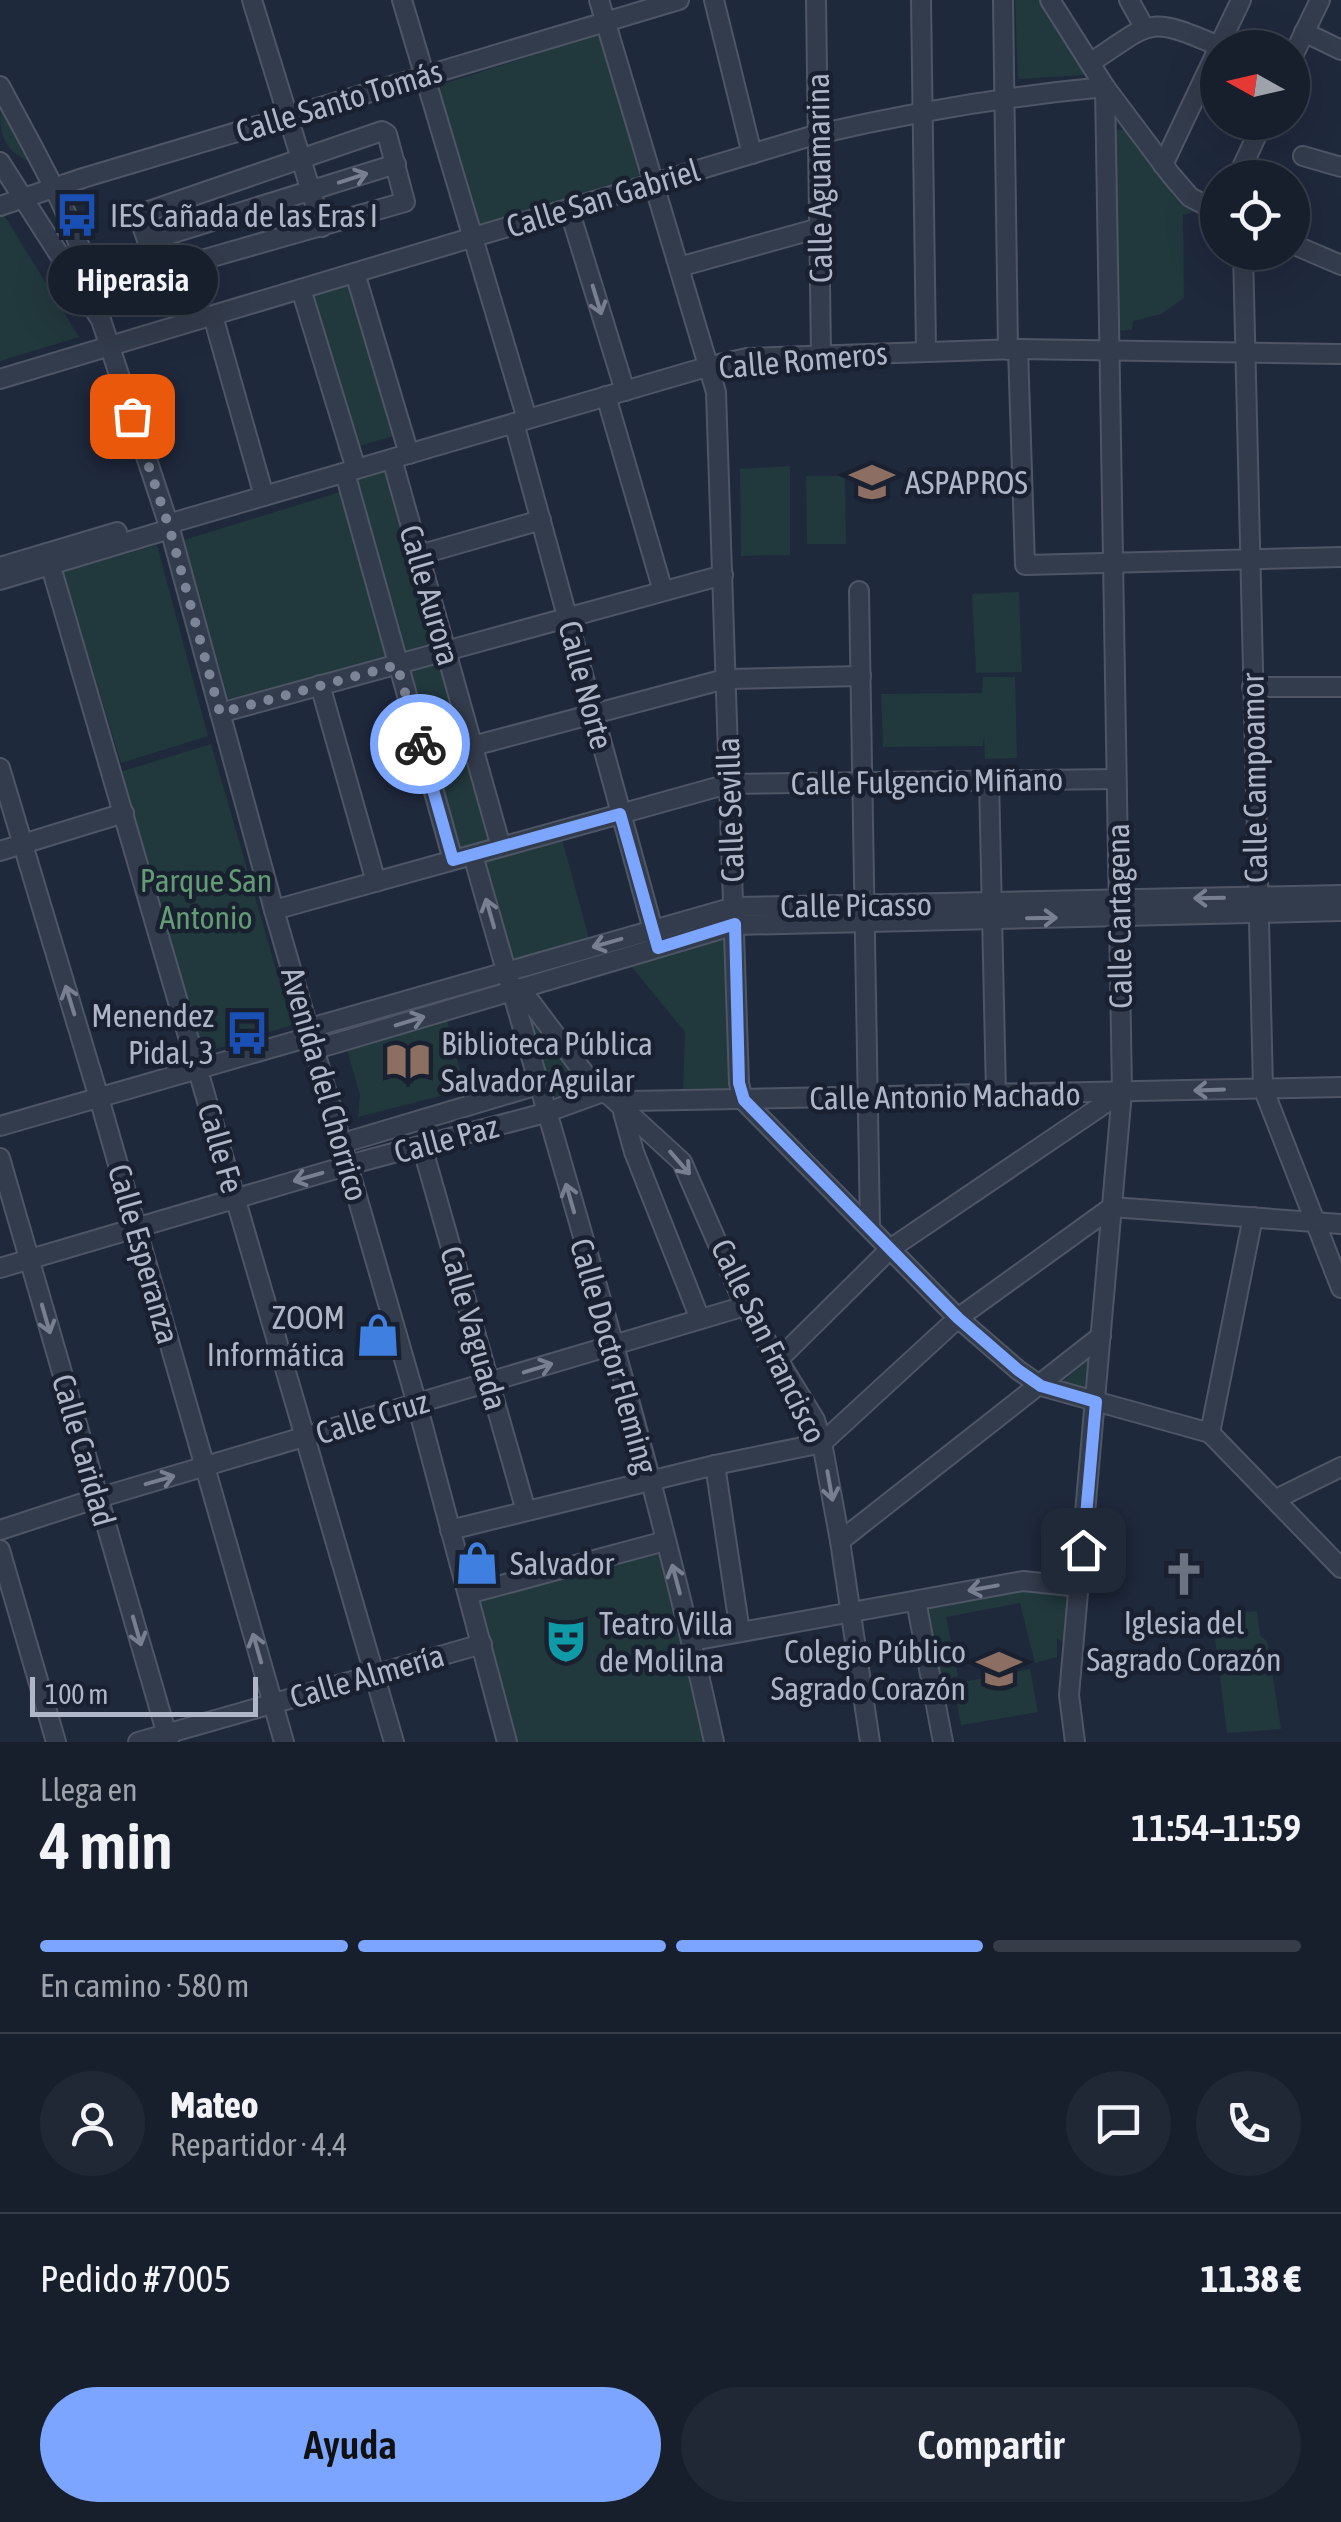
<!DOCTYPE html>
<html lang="es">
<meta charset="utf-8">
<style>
:root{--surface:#171f2d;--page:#202735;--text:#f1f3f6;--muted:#9ea2aa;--line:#363d49;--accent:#7ca5ff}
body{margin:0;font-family:"Asap Condensed",sans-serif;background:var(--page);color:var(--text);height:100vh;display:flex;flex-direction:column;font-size:38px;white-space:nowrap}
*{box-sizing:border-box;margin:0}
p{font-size:32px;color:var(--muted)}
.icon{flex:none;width:55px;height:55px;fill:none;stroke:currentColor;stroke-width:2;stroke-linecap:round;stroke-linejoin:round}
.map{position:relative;height:1742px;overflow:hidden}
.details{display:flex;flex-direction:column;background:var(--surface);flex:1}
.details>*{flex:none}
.needle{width:65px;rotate:278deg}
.tools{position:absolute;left:1200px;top:30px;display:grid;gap:20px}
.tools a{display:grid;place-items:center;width:110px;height:110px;border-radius:50%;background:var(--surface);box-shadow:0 10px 40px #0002,0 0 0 2px var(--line);font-size:50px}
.scale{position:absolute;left:30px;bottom:25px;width:228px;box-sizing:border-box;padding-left:10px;border:5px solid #aeb6c8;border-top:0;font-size:28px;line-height:35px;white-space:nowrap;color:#aeb6c8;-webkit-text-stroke:8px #192130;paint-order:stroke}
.pin{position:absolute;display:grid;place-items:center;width:85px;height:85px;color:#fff;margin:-42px;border-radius:20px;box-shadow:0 5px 15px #0006}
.courier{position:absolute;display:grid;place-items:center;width:100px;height:100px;margin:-50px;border:8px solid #7ca5ff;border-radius:50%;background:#fff;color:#222;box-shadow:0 2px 12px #0007}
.bubble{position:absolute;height:70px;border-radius:35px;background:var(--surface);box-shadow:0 10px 40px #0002,0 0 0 2px var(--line);font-size:32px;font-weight:600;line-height:70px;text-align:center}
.headline em{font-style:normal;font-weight:600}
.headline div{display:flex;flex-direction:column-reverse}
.headline{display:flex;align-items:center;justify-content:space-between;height:170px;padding:0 40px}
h1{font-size:65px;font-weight:600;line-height:75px}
.bar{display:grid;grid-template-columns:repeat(4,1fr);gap:15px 10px;align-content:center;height:120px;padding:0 40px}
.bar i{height:12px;border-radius:8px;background:var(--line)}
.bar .current{background:var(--accent)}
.bar p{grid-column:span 4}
.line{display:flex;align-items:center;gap:25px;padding:0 40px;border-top:2px solid var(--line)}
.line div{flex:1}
.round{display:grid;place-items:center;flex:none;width:105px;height:105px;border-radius:52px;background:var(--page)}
.button{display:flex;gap:20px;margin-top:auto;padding:20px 40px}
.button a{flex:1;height:115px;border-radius:60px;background:var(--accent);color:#111;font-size:40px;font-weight:600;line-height:115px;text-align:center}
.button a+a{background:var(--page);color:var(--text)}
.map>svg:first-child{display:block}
</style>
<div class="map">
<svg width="1341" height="1742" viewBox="0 0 1341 1742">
<rect width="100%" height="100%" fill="#1f293c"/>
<g fill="#21383d">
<path d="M1015,0H1041L1087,75L1018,79Z"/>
<path d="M602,33L641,175L477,226L437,86Z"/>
<path d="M0,97L36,165C0,149 0,137 0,97Z"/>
<path d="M1109,129L1126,130L1136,147L1196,211L1183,215L1184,298L1161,314L1133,321L1132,330L1118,331Z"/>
<path d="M4,215L79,337L0,361V217Z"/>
<path d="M355,282L400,434L356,447L310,296Z"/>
<path d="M790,466V555L741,556L740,469Z"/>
<path d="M389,467L437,645L402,656L352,478Z"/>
<path d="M806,476H845L846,544H807Z"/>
<path d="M340,492L386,658L228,699L184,540Z"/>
<path d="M157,545L208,736L121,763L63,572Z"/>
<path d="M1019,592L1022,672L976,673L972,594Z"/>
<path d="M443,657L493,840L455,850L404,668Z"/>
<path d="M983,677H1015L1017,758L985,759L984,735L983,746L883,747L881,694L982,693Z"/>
<path d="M211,744L292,1025L200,1054L120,772Z"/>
<path d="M562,839L590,942L511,964L484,862Z"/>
<path d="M716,936L726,941L732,1085L724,1093L683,1091L685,1032L631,966Z"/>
<path d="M446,1016L460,1070L455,1072L460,1091L358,1117L360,1095L346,1046Z"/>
<path d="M534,1021L542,1024L588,1088L551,1099L528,1027Z"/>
<path d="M1091,1357L1090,1385L1085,1388L1062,1382Z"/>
<path d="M660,1551L703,1742H518L479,1597Z"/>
<path d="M1023,1588L1073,1593L1070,1647L1057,1638V1657L1035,1663L1020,1603L946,1617L958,1676L939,1680L924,1603Z"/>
<path d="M1257,1611L1260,1636L1267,1641L1281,1729L1227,1733L1212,1615Z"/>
<path d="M1030,1669L1038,1712L961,1725L953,1684Z"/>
</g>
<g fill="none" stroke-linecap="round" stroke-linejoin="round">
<g stroke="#4e5666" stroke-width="22">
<g id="minor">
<path d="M252,0L322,227"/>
<path d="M402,0L527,419"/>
<path d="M599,0L716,392L739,1083L743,1100L958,1318L1018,1370L1041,1386L1210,1433L1341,1568"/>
<path d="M714,0L752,154"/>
<path d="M816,0L821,355"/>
<path d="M921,0L926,350"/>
<path d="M1003,0L1008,350"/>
<path d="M1050,0L1105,87L1171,175L1190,197L1218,212"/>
<path d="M1129,0L1144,27"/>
<path d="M1304,32L1341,50"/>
<path d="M1218,48L1241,0"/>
<path d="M1292,58L1320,0"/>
<path d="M1090,63C1154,21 1146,15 1219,46"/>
<path d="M0,86C37,156 80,226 97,304"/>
<path d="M382,131L387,134L405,202L163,271L157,268L141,223L146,212Z"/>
<path d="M1303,156L1341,167"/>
<path d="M0,162L101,320L170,529L274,910L417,1404L507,1742"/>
<path d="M1163,165L1218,49"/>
<path d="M1237,178L1263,122"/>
<path d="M0,206L83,178L679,0"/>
<path d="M569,209L625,391"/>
<path d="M148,241L396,164"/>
<path d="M1292,244L1341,265"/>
<path d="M1243,252L1263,1088L1341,1288"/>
<path d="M679,267L819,228"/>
<path d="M355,273L409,454"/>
<path d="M301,289L356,469"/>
<path d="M213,316L264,496"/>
<path d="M1018,349L1025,565L1341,557"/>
<path d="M0,379L818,134C914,112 1007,96 1105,87L1122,1092L1069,1695L1075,1742"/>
<path d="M606,396L663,591"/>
<path d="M514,423L655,937"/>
<path d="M392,459L501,847"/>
<path d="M345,473L453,860"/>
<path d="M168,524L710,366L747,358L1018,349L1341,354"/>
<path d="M47,553L394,1742"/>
<path d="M419,555L541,520"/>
<path d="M0,567L117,532"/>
<path d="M0,580L170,529"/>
<path d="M859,591L870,1228"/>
<path d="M320,685L376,882"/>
<path d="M1252,687H1341"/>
<path d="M220,713L723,575"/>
<path d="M473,746L725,679L861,676"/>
<path d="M0,768L99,1098L284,1742"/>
<path d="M989,779L996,1094"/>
<path d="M0,851L124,813"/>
<path d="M473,855C556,1149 649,1443 714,1742"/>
<path d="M274,910L728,784L1116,779"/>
<path d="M520,988L594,1086L610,1096L631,1101L1341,1087"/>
<path d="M310,1028L734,907L1341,895"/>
<path d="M316,1049L735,925L1341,911"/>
<path d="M610,1096L682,1162L745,1306L815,1420L822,1443L840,1541L870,1742"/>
<path d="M623,1112L634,1152L700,1319"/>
<path d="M0,1126L313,1036"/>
<path d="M343,1143L538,1085"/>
<path d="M422,1146L526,1511"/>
<path d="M0,1158L169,1742"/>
<path d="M0,1268L363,1161L545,1113L603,1092"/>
<path d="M778,1360L890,1249L1119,1094"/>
<path d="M1210,1433L1253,1217"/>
<path d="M715,1465L740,1632"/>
<path d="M1276,1499L1341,1467"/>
<path d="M0,1530L98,1498L745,1306"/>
<path d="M450,1530L715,1465L822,1443L958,1318L1112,1207L1341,1224"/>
<path d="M840,1541L1101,1336"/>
<path d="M0,1550L56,1742"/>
<path d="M468,1594L665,1541"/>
<path d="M916,1601L943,1742"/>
<path d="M692,1641L1023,1581L1080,1587"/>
<path d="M138,1742L482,1644"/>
</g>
</g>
<use href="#minor" stroke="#333c4c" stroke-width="18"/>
</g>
<defs><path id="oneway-shaft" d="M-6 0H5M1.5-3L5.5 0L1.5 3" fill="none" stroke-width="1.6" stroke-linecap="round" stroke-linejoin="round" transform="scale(2.5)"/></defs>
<g stroke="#777f90">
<use href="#oneway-shaft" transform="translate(353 178) rotate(-18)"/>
<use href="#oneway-shaft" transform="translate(597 300) rotate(73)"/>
<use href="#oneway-shaft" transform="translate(1209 898) rotate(179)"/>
<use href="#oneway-shaft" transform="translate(490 913) rotate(-106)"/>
<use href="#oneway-shaft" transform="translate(1042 918) rotate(-1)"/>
<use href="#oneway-shaft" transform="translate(607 943) rotate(164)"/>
<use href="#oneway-shaft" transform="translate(70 1000) rotate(-107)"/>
<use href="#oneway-shaft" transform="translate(410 1021) rotate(-17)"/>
<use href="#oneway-shaft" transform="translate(1209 1090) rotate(178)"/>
<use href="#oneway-shaft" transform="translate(680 1163) rotate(49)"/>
<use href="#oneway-shaft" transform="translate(308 1177) rotate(164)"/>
<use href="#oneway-shaft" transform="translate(570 1198) rotate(-106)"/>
<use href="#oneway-shaft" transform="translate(46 1319) rotate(74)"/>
<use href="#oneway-shaft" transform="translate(538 1368) rotate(-17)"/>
<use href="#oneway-shaft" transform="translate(160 1480) rotate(-16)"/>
<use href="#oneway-shaft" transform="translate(830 1486) rotate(80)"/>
<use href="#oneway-shaft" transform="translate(676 1579) rotate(-105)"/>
<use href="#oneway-shaft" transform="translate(983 1588) rotate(170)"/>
<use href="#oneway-shaft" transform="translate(137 1631) rotate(74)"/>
<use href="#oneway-shaft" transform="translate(257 1648) rotate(-106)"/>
</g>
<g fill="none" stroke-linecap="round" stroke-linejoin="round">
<path stroke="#7c8597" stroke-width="10" stroke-dasharray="0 18" d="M132,416L170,530L220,713L397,665L420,744"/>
<path stroke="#7ca5ff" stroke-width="12" d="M420,744L453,860L620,814L658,948L735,924L739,1083L744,1100L958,1318L1018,1370L1041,1386L1096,1402L1083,1550"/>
</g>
<defs>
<g id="bus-bare" transform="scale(3.45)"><path d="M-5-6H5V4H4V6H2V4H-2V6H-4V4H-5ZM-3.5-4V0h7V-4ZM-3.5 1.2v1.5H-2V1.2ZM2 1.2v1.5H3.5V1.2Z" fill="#1a4fb4" stroke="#192130" stroke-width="2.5" paint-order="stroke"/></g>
<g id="school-bare" transform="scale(3.45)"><path d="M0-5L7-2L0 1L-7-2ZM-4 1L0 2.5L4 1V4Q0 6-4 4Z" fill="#8d6e63" stroke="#192130" stroke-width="2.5" paint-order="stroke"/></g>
<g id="library-bare" transform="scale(3.45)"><path d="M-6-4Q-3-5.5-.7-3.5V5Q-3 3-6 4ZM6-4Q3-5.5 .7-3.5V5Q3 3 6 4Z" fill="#8d6e63" stroke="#192130" stroke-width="2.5" paint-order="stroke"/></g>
<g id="shop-bare" transform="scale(3.45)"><path d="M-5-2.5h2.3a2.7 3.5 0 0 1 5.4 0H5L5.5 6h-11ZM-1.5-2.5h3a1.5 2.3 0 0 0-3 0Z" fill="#3f7fe0" stroke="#192130" stroke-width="2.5" paint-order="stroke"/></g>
<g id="church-bare" transform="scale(3.45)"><path d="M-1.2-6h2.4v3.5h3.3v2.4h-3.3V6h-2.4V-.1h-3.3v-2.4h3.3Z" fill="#6b7280" stroke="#192130" stroke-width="2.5" paint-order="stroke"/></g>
<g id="theatre-bare" transform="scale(3.45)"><path d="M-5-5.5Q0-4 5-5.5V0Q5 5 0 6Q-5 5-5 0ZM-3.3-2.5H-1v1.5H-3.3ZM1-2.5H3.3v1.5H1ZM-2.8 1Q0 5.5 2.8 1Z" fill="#0f9aa8" stroke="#192130" stroke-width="2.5" paint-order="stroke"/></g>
</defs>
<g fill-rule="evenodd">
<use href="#bus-bare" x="77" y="215"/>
<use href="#school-bare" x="872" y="482"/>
<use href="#bus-bare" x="247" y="1033"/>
<use href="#library-bare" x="408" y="1061"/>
<use href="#shop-bare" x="378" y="1335"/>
<use href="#shop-bare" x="477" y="1563"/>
<use href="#church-bare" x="1184" y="1574"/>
<use href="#theatre-bare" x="566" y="1641"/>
<use href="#school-bare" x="999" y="1669"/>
</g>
<g text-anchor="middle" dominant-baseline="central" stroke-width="9" stroke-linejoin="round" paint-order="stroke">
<g font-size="32" fill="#aeb6c8" stroke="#192130">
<text transform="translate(339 101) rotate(-17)">Calle Santo Tomás</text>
<text transform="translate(819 178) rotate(-91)">Calle Aguamarina</text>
<text transform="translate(603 198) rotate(-17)">Calle San Gabriel</text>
<text transform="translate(803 360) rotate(-5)">Calle Romeros</text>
<text transform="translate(430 595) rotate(74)">Calle Aurora</text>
<text transform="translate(586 685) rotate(75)">Calle Norte</text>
<text transform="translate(1254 778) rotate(-91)">Calle Campoamor</text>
<text transform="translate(927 781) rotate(-1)">Calle Fulgencio Miñano</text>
<text transform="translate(730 810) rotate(-92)">Calle Sevilla</text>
<text transform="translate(856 905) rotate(-1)">Calle Picasso</text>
<text transform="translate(1119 916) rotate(-91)">Calle Cartagena</text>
<text transform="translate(325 1084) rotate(74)">Avenida del Chorrico</text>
<text transform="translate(945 1096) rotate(-1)">Calle Antonio Machado</text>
<text transform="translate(446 1139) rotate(-15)">Calle Paz</text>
<text transform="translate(221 1148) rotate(74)">Calle Fe</text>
<text transform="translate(144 1254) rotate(74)">Calle Esperanza</text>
<text transform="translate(474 1328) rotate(74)">Calle Vaguada</text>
<text transform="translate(769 1341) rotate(64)">Calle San Francisco</text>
<text transform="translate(614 1356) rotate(74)">Calle Doctor Fleming</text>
<text transform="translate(372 1417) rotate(-17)">Calle Cruz</text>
<text transform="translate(84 1450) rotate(74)">Calle Caridad</text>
<text transform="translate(367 1676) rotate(-16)">Calle Almería</text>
</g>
<g font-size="32" fill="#aeb6c8" stroke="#192130" text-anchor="start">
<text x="110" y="215">IES Cañada de las Eras I</text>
<text x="905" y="482">ASPAPROS</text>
<text x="214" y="1015" text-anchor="end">Menendez<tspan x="214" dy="37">Pidal, 3</tspan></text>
<text x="441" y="1043">Biblioteca Pública<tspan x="441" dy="37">Salvador Aguilar</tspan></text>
<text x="345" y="1317" text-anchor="end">ZOOM<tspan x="345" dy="37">Informática</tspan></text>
<text x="510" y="1563">Salvador</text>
<text x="1184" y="1622" text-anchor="middle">Iglesia del<tspan x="1184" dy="37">Sagrado Corazón</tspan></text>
<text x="599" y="1623">Teatro Villa<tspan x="599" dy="37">de Molilna</tspan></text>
<text x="966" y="1651" text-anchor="end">Colegio Público<tspan x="966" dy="37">Sagrado Corazón</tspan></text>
</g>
<g font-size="32" fill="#639b74" stroke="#192130">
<text x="206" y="880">Parque San<tspan x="206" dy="37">Antonio</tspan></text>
</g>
</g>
</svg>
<div class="tools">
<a><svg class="needle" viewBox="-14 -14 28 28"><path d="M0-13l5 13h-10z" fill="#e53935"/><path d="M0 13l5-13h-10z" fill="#9ea2aa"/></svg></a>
<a><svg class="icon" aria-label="locate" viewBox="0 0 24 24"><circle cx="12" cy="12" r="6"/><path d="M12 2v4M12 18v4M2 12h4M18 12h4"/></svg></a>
</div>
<div class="scale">100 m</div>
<div class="pin" style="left:132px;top:416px;background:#ea580c"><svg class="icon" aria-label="bag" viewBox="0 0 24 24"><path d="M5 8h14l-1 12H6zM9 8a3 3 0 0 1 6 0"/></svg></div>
<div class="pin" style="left:1083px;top:1550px;background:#1f2937"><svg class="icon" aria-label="home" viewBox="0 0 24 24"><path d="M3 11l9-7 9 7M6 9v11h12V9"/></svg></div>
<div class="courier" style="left:420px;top:744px"><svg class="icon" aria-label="bike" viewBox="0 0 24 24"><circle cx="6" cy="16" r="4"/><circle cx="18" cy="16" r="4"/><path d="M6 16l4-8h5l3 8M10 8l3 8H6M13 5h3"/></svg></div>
<div class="bubble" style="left:48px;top:245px;width:170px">Hiperasia</div>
</div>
<section class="details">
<div class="headline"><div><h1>4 min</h1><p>Llega en</p></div><em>11:54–11:59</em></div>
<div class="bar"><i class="current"></i><i class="current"></i><i class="current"></i><i></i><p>En camino · 580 m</p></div>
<div class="line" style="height:180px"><a class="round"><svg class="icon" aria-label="person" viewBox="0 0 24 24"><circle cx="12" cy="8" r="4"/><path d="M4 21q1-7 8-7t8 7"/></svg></a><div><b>Mateo</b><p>Repartidor · 4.4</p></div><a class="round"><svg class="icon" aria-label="chat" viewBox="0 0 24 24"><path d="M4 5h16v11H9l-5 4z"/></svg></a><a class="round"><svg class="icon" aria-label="phone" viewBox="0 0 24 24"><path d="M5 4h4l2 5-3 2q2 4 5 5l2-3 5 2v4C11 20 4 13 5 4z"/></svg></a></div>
<div class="line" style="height:130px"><div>Pedido #7005</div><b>11.38 €</b></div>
<div class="button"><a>Ayuda</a><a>Compartir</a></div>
</section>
